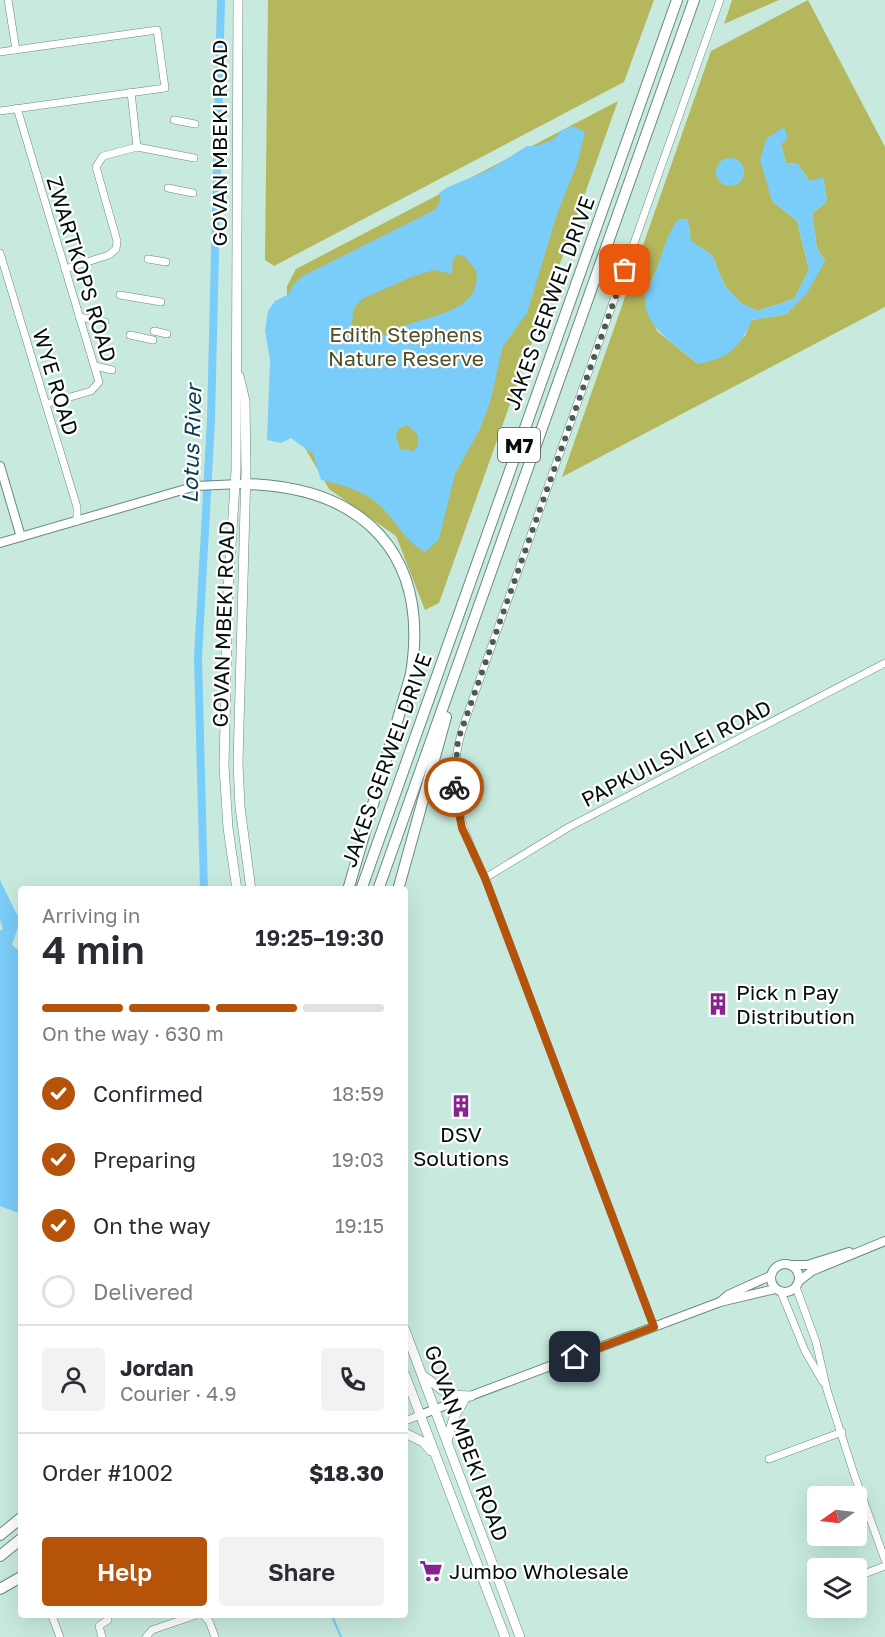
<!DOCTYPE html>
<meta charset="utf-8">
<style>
:root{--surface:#fff;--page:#f2f2f3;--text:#2b2b33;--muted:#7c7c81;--line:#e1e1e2;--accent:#b45309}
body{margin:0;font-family:"Golos Text",sans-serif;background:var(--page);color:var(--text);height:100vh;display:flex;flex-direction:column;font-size:22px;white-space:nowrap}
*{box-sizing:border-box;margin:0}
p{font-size:20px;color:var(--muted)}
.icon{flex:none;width:33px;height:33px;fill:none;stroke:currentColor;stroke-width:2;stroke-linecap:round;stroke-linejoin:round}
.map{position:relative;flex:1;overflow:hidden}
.panel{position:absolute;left:18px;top:886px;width:390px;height:732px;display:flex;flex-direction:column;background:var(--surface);border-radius:6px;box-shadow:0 6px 24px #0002}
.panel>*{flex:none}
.needle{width:39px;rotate:256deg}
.buttons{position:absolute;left:807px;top:1486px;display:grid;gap:12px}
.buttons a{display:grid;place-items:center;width:60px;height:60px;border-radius:6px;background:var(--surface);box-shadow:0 6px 24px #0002;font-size:30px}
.pin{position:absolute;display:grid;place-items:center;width:51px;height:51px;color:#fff;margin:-26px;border-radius:12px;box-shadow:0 3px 9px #0006}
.courier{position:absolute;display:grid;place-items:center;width:60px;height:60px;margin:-30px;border:4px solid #b45309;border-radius:50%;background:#fff;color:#222;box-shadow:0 2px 8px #0007}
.head em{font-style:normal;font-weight:600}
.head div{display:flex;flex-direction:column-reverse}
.head{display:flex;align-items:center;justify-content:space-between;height:102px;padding:0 24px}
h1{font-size:39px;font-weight:600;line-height:45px}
.bar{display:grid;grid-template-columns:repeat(4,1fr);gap:9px 6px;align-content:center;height:72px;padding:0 24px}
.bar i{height:8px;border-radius:4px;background:var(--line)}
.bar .selected{background:var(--accent)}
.bar p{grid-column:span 4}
.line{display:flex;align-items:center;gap:15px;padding:0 24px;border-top:2px solid var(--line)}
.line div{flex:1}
.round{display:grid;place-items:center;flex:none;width:63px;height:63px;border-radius:6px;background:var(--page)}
ol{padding:0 24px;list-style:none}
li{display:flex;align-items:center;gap:18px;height:66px}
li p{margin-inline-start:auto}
li .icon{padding:6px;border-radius:50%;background:var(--accent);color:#fff;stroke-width:4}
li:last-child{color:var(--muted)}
li i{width:33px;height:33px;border:3px solid var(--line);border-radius:50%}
.action{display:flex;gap:12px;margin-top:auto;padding:12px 24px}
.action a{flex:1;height:69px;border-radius:6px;background:var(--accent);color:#fff;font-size:24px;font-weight:600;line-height:69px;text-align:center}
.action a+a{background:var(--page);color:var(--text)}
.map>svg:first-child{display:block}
</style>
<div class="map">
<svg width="885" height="1637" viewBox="0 0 885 1637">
<rect width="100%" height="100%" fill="#c8eade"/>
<g fill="#b5b75c" fill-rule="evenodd">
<path d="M268,0H654L624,82L274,266L265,260Z"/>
<path d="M732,0H779L724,24Z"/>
<path d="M808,0L885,147V307L562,477L711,51ZM784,127L781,144L786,163L798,164L809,181L823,178L827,201L812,214L817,248L825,261L787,314L751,320L745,336L698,364L657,331L645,294L656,271L690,228V241L712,255L725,286L741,303L757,311L794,299L809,270L797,221L772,201Z"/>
<path d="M618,101L439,603L425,610L396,536L329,489L288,419L287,286L296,269Z"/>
</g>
<g fill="#7bcdf9" fill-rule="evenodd">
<path d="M573,126L585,132L577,164L557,214L527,313L503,346L490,402L480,429L455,474L439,539L425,552C404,541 395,518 377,503C362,490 340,484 321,480L313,454L291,438L281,443L267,440L270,360L265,331L268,311L275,301L289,294L293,285L303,276L435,210L441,199L439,193L448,187L489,170L527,146H537L554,139L562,130ZM458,254L465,257L476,270C483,309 437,314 409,324C396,328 385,337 371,341L351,329L354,308L362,299L411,277L434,270L452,274L453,259ZM407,425L418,435V446L413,451L400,449L396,436L398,429Z"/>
<path d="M784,127L788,139L781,144L786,163L798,164L809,181L823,177L827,201L812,214L817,248L825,261L807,293L787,314L752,320C739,348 730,358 698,364C679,347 637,324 646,292C649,285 654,278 656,271C663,252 666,236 678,219H688L691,241L712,255L725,286L741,303L757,311L794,299L809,269L797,221L772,201L760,160L766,139Z"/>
<circle cx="730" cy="172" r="14"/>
<path d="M0,880L20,921L12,945L21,952V1214L0,1206V931L3,929L0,920Z"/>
</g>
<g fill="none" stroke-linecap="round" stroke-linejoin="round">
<path stroke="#7bcdf9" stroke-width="2" d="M332,1616L341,1637"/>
<path stroke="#7bcdf9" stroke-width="8" d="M204,890L198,658L211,420L221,0"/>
<g stroke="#6a897e" stroke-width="8">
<g id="minor">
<path d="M8,0L16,50"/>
<path d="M0,52L157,30L165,88L0,111"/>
<path d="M17,108L99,382L91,391L46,404"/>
<path d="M174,120L195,124"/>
<path d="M137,147L194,158"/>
<path d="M168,188L193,193"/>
<path d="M0,253L77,507V521"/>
<path d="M148,259L166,262"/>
<path d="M65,269L109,255L116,249L117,241L96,167L103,156L137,147L131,92"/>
<path d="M120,295L161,302"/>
<path d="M79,317L105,322"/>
<path d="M154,331L167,334"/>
<path d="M130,335L153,340"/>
<path d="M95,366L112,370"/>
<path d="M485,878L569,827L885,663"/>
<path d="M796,1287L816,1342L827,1390L854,1474L885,1560"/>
<path d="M781,1292L805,1351L823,1382"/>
<path d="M654,1327L485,878C459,824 444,784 464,724L720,0"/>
<path d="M405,1421L420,1415"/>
<path d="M769,1459L842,1432"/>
<path d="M856,1577L885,1566"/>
<path d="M816,1593L818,1592"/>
<path d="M52,1616L60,1637"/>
<path d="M204,1616L209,1621L215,1637"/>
<path d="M102,1637L99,1626L108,1620"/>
<path d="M146,1637L152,1630L193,1616"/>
</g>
</g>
<g stroke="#6a897e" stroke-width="10">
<g id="tertiary">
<path d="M0,466L21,537"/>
<path d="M0,543L196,486L240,484"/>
<circle cx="785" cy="1278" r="14"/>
<path d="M792,1265H807L849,1252"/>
<path d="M799,1281L812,1271L885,1241"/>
<path d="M720,1302L728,1295L770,1276"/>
<path d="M420,1415L720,1302L775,1289"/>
</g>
</g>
<g stroke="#6a897e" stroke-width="10">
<g id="secondary">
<path d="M239,376L245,401L246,471L238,763L240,807L251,890"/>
<path d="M237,890L228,828L224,766L228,590L236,470L238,0"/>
<path d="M405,1330L520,1637"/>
<path d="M405,1375L505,1637"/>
<path d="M425,1377L449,1395L471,1396"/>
<path d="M405,1433L423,1442L431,1451"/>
<path d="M447,1441L454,1417L466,1397"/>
</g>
</g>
<g stroke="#6a897e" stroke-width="12">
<g id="trunk">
<path d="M245,484C364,487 430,554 411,674L348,890"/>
<path d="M361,890L677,0"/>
<path d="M378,890L694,0"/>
<path d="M398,890L446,717"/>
<path d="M0,1535L21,1518"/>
<path d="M0,1556L21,1539"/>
<path d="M0,1589L21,1577"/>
</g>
</g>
<use href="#minor" stroke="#fff" stroke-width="7"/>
<use href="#tertiary" stroke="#fff" stroke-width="8"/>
<use href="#secondary" stroke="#fff" stroke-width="9"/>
<use href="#trunk" stroke="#fff" stroke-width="10"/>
</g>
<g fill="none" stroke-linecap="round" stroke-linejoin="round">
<path stroke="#495b54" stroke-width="6" stroke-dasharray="0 10.8" d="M454,787L458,740L625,270"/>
<path stroke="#b45309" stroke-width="8" d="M454,787L462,828L485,878L654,1327L575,1357"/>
</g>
<defs>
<g id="building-bare" transform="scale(1.8)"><path d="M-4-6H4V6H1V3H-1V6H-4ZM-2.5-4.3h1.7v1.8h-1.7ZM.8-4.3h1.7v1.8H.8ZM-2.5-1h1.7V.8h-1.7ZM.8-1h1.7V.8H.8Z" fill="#87248c" stroke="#fff" stroke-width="2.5" paint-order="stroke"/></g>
<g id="supermarket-bare" transform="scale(1.8)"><path d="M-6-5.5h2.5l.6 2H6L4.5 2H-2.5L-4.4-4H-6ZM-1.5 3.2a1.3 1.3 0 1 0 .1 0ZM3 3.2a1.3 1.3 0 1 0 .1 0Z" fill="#87248c" stroke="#fff" stroke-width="2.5" paint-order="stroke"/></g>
</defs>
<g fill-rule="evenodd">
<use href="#building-bare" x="718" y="1004"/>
<use href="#building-bare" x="461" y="1106"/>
<use href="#supermarket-bare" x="431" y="1571"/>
</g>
<g text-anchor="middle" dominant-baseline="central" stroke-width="4.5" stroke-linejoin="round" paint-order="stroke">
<rect fill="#fff" stroke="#4f5654" stroke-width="1.5" x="498" y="428" width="42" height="34" rx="4.5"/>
<g font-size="20" font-weight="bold" fill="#040e0a">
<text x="519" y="445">M7</text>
</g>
<g font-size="21" fill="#040e0a" stroke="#fff">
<text transform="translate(219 143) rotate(-90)">GOVAN MBEKI ROAD</text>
<text transform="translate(82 269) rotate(73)">ZWARTKOPS ROAD</text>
<text transform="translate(549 303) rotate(-70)">JAKES GERWEL DRIVE</text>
<text transform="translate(56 382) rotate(73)">WYE ROAD</text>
<text transform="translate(223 624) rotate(-88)">GOVAN MBEKI ROAD</text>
<text transform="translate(676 753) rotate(-27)">PAPKUILSVLEI ROAD</text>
<text transform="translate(386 760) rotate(-70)">JAKES GERWEL DRIVE</text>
<text transform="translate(467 1443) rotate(70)">GOVAN MBEKI ROAD</text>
</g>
<g font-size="21" fill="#4e4f24" stroke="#fff">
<text x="406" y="334">Edith Stephens<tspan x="406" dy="24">Nature Reserve</tspan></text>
</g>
<g font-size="21" fill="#040e0a" stroke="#fff" text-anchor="start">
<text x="736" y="992">Pick n Pay<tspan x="736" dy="24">Distribution</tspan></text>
<text x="461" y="1134" text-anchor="middle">DSV<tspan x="461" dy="24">Solutions</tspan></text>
<text x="449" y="1571">Jumbo Wholesale</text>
</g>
<g font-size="22" font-style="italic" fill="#093b51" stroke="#fff">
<text transform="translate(191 444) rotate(-88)">Lotus River</text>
</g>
</g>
</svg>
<div class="buttons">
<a><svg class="needle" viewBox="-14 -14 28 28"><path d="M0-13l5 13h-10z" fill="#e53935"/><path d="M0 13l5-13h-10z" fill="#7c7c81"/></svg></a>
<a><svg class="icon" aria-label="layers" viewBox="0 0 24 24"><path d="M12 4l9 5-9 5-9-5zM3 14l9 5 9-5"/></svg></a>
</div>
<div class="pin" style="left:625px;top:270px;background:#ea580c"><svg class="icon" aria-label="bag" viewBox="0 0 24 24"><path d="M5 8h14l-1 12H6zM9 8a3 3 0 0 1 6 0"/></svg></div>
<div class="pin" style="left:575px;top:1357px;background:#1f2937"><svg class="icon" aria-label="home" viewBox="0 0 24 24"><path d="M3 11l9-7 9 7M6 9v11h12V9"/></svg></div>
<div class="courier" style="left:454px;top:787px"><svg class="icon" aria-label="bike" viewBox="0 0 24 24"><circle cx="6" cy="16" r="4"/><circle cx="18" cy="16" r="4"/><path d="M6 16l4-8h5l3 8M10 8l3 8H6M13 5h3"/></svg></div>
<section class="panel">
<div class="head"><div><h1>4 min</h1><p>Arriving in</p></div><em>19:25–19:30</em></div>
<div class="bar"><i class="selected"></i><i class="selected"></i><i class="selected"></i><i></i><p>On the way · 630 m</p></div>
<ol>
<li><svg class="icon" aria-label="check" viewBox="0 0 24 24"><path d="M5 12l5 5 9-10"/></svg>Confirmed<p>18:59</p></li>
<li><svg class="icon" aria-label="check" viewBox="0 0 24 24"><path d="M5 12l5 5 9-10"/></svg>Preparing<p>19:03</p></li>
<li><svg class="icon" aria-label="check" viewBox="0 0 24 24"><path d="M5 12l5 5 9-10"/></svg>On the way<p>19:15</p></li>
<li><i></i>Delivered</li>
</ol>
<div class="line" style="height:108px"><a class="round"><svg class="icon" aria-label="person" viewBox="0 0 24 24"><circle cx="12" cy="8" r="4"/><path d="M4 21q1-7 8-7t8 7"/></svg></a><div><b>Jordan</b><p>Courier · 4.9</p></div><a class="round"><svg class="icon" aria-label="phone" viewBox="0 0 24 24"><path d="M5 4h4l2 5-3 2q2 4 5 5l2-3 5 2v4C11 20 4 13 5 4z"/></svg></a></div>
<div class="line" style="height:78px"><div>Order #1002</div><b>$18.30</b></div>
<div class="action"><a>Help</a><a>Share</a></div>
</section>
</div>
